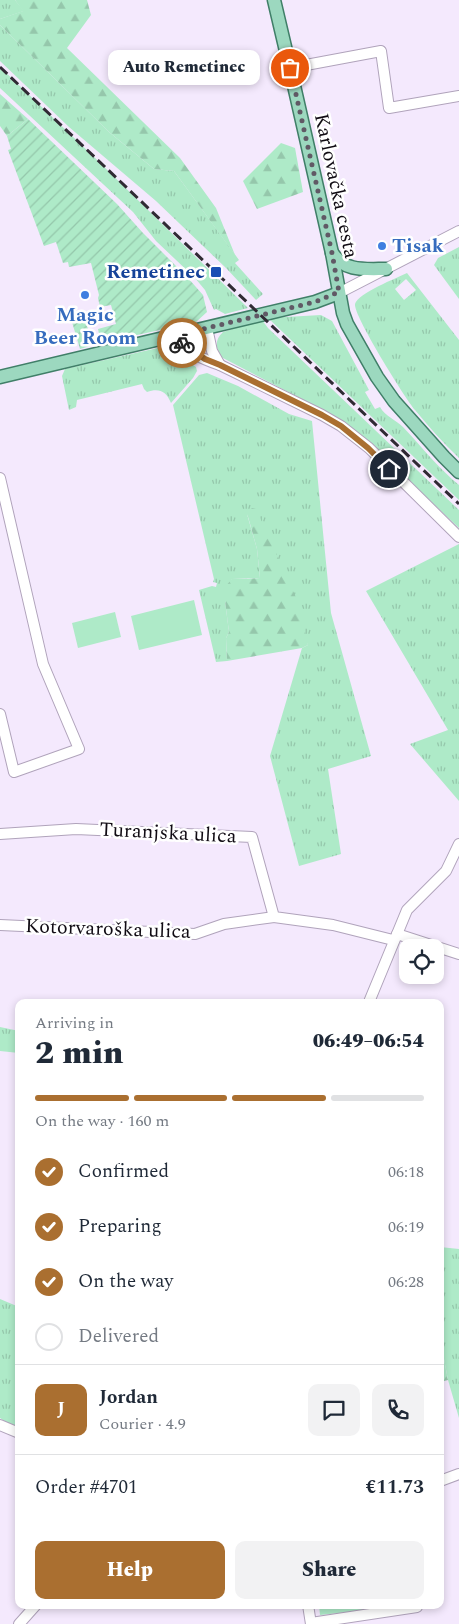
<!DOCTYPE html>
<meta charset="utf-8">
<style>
:root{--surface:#fff;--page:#f2f2f3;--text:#1f2937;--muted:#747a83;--line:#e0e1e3;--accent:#aa6f30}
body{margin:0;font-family:Spectral,serif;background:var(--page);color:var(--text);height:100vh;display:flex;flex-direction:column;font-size:19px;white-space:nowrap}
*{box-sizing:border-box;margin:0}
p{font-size:16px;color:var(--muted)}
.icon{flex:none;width:28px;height:28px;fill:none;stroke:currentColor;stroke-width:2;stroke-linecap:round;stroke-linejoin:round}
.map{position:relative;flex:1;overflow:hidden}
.drawer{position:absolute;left:15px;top:999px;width:429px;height:610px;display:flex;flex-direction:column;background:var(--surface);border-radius:10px;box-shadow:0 2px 8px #0003}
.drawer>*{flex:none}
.buttons{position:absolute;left:399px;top:939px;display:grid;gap:10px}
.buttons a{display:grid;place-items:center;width:45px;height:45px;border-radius:10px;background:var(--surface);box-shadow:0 2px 8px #0003;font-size:25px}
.pin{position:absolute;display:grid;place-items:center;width:42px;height:42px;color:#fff;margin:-21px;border:2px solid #fff;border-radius:50%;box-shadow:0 1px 5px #0007}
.courier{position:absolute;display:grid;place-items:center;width:50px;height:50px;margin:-25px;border:4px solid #aa6f30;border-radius:50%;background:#fff;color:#222;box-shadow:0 1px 6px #0007}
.bubble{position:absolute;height:35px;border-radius:10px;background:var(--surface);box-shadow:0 2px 8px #0003;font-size:16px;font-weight:800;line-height:35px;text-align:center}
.overview em{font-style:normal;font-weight:800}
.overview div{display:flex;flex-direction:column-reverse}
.overview{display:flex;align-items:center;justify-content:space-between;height:85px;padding:0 20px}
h1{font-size:32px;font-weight:800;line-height:38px}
.bar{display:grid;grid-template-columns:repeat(4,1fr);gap:8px 5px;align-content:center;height:60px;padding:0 20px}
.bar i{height:6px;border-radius:4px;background:var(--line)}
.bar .active{background:var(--accent)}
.bar p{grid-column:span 4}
.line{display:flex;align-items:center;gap:12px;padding:0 20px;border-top:1px solid var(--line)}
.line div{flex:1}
.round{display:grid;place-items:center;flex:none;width:52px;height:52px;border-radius:10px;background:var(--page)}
ol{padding:0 20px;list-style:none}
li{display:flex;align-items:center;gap:15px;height:55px}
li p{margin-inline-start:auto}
li .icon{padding:5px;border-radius:50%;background:var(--accent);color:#fff;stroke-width:4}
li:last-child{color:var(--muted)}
li i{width:28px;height:28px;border:2px solid var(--line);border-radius:50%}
.primary-button{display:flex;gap:10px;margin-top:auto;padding:10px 20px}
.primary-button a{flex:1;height:58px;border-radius:10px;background:var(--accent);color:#fff;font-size:20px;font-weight:800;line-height:58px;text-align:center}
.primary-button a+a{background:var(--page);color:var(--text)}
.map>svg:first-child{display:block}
</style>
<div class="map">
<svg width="459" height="1624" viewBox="0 0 459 1624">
<defs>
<pattern id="grass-tufts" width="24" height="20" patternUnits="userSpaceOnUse" patternTransform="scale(1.25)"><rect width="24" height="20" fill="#aeeac8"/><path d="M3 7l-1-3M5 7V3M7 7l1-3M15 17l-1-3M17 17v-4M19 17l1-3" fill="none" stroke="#95c7ab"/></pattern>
<pattern id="forest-firs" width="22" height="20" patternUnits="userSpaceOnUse" patternTransform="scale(1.25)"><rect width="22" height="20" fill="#aeeac8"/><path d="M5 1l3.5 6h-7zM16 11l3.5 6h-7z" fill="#95c7ab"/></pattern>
<pattern id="garden-furrows" width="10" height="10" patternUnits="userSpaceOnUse" patternTransform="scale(1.25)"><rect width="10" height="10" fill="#aeeac8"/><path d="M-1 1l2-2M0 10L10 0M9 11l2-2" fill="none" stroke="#95c7ab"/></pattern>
</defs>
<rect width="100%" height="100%" fill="#f4e9fd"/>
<g fill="url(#grass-tufts)" fill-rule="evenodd">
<path d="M0,0H15L24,11L0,19Z"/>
<path d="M0,25L109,132L154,169L174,171L239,260L235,263L263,294L256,300L226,268L156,201L69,127L0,61Z"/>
<path d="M0,67L92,155L248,308L225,314L216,309L214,310L205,290L195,278L156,241L133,212L0,88Z"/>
<path d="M459,247V299L434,265L438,258Z"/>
<path d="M407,273L459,340V458C443,443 429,427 415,410C405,398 353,315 355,304C358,293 397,278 407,273ZM406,279L416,290L404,300L395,289Z"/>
<path d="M321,315L332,321L369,390L365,392L375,409L380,407C385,416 396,420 403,427C422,447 438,468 459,485V500L268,318Z"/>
<path d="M262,320L268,328L459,510V528L407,479L323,410L221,357C215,348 215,339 223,332Z"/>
<path d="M162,347L168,349L196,367L197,371L193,378L171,403C166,391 159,388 147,392L144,389L142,384L77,400L76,407L69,410L62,376L65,369Z"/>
<path d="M207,373L238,386L289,414L312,421L331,613L371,756L328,769L341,854L299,866L270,756L302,648L308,645L247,514L257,549L260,578L232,579L225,601L229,632L226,638L227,661L216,662L199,590L212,586L216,587L217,583L213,582L214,579L173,405L199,375Z"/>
<path d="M459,544V801L410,744L448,730L366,591Z"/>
<path d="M0,1027L19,1031V1053L0,1051Z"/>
<path d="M440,1247L459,1249V1418L448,1380L440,1338Z"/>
<path d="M0,1299L19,1307V1427L9,1424L0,1418Z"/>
<path d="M319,1605H414L320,1615Z"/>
</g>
<g fill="url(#forest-firs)">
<path d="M15,0H87L91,15L67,48L180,158L216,208L235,255L174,171L154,169L109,132L0,25V19L23,11Z"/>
<path d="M0,94L28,119L7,136L0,126Z"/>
<path d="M281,143L295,148L303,192L257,209L243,181Z"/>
<path d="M252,508L256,509L299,604L308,645L302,648L227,661L226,638L229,632L225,601L224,588L232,579H249L260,578L257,549L247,513Z"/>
<path d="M440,1338L448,1380L440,1382Z"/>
</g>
<g fill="url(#garden-furrows)">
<path d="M28,119L117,204L143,233L188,278L203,295L207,312L196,322L101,343L98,329L116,324L111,305L100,307L98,298L99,295L91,263L69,267L68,262L63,263L56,242L44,246L8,150L11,149L7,136Z"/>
<path d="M84,317L90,335V346L80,349L72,322Z"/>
</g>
<g fill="#aeeac8">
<path d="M194,600L202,635L139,650L131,616Z"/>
<path d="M115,612L121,637L78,648L72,623Z"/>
</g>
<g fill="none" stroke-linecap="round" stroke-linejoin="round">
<g stroke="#b0a3bb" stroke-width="12">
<g id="minor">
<path d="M290,68L381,51L389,108L459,96"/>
<path d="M339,293L459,231"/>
<path d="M207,328L212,351L220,365"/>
<path d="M178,335C184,352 205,360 220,365L322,415L341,426L369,448L459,537"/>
<path d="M0,478L43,664L79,749L14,772L0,714"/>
<path d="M0,834L76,829L252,837L274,917L333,925L393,940"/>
<path d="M0,925L195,934L224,924L274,917"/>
<path d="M397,934L459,954"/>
<path d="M369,1002L407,910L446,871L459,844"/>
<path d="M0,1425L19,1433"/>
<path d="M440,1481L459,1474"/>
<path d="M308,1605L311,1624"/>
<path d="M311,1623L417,1607"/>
<path d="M19,1624L36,1605"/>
</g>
</g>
<g stroke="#407f68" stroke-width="15">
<g id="major">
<path d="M274,0L290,68L332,253L343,313L347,324L377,377L394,401L444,457L459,472"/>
<path d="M332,253C345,272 365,269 386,269"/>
<path d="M0,377L315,302L339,293"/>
</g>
</g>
<use href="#minor" stroke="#fff" stroke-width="10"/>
<use href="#major" stroke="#9cd8bf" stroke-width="12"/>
<path stroke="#302a34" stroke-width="3" stroke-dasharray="10 5" stroke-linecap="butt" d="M0,67L459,504"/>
</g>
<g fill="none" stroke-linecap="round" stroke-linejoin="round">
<path stroke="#605965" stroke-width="5" stroke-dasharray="0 9" d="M182,343L178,335L315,302L339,292L332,253L290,68"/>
<path stroke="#aa6f30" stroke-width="6" d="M182,343L205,359L220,365L322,415L341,426L368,448L389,469"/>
</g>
<g fill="#3f7fe0" stroke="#fff" stroke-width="2">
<circle cx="382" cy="246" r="5"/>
<circle cx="85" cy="295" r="5"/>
</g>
<rect fill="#1a4fb4" stroke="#fff" stroke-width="2" x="210" y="266" width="12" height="12" rx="2.5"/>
<g text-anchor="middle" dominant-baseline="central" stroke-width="5" stroke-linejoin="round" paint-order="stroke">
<g font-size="20" fill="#100b13" stroke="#fff">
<text transform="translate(336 186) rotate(78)">Karlovačka cesta</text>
<text transform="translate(168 833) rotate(3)">Turanjska ulica</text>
<text transform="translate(108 929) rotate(2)">Kotorvaroška ulica</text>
</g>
<g font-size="20" font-weight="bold" fill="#366cbe" stroke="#fff" text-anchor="start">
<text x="392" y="246">Tisak</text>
<text x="85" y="315" text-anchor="middle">Magic<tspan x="85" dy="23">Beer Room</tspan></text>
</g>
<g font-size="20" font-weight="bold" fill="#164399" stroke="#fff" text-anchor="end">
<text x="205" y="272">Remetinec</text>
</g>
</g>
</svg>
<div class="buttons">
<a><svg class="icon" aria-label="locate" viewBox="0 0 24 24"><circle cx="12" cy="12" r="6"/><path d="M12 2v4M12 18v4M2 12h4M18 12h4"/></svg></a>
</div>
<div class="pin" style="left:290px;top:68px;background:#ea580c"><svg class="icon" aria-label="bag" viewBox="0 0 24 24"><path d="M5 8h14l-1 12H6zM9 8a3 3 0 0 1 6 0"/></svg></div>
<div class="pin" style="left:389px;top:469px;background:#1f2937"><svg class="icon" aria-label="home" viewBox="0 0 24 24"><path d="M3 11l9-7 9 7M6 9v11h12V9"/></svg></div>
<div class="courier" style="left:182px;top:343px"><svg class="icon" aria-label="bike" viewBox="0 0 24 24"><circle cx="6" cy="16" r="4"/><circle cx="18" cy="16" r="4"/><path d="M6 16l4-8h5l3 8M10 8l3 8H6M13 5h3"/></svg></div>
<div class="bubble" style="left:108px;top:50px;width:152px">Auto Remetinec</div>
<section class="drawer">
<div class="overview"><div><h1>2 min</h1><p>Arriving in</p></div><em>06:49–06:54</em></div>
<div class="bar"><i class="active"></i><i class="active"></i><i class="active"></i><i></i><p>On the way · 160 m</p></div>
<ol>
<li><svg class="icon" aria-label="check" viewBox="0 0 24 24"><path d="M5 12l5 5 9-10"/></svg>Confirmed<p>06:18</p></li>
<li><svg class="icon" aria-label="check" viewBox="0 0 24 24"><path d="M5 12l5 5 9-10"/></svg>Preparing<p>06:19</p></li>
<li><svg class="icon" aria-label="check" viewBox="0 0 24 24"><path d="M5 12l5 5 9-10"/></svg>On the way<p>06:28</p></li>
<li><i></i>Delivered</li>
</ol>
<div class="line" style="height:90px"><b class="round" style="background:var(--accent);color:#fff">J</b><div><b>Jordan</b><p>Courier · 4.9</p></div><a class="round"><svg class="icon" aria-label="chat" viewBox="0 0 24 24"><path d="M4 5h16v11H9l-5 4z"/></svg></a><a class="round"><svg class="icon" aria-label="phone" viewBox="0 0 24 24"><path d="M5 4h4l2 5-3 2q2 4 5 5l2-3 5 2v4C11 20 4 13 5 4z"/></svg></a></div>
<div class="line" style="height:65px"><div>Order #4701</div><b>€11.73</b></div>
<div class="primary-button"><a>Help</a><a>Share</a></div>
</section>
</div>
